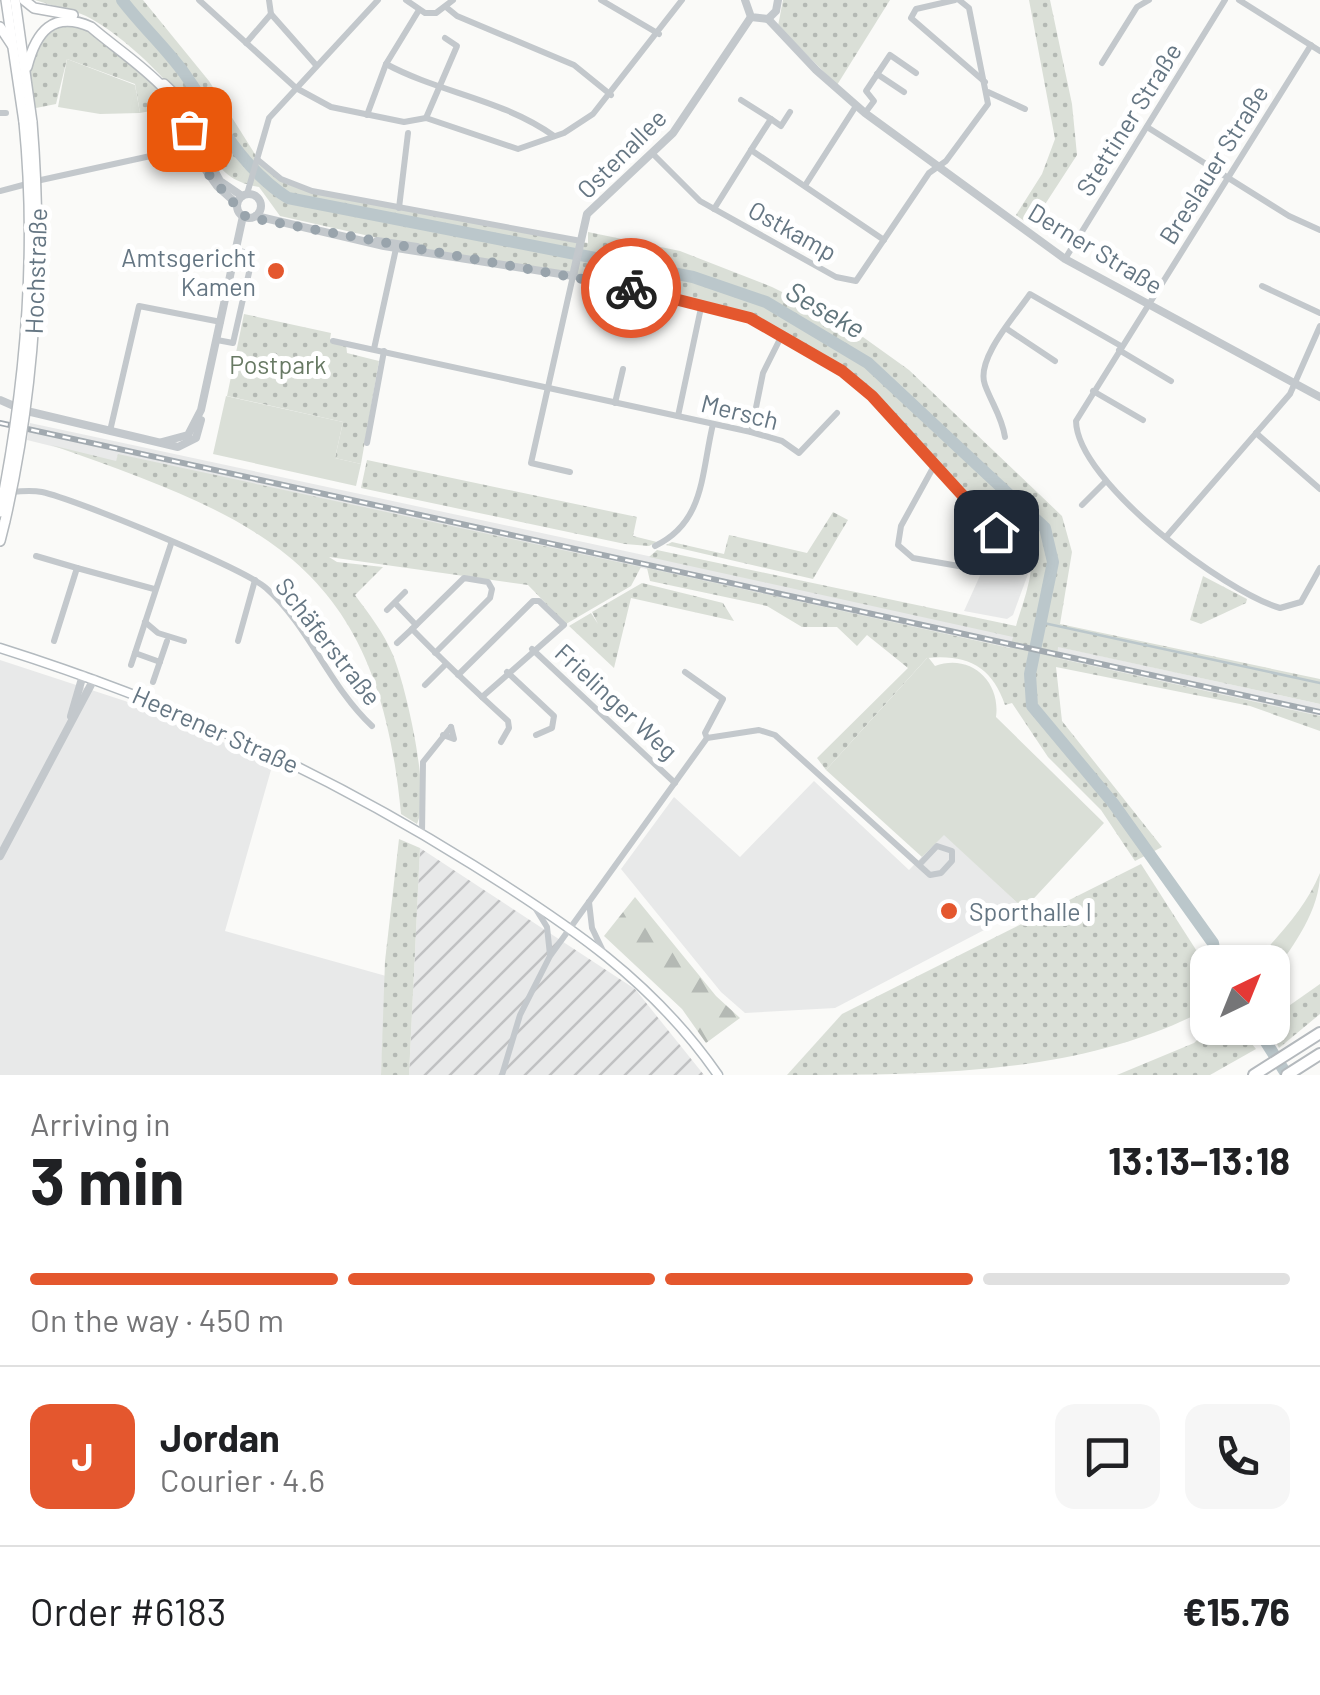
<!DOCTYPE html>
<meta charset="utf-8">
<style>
:root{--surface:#fff;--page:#f6f6f6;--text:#202124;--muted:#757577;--line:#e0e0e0;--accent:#e4572e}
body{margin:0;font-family:Barlow,sans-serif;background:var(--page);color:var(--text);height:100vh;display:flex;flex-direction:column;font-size:38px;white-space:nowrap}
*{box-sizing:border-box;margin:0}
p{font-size:32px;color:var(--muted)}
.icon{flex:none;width:55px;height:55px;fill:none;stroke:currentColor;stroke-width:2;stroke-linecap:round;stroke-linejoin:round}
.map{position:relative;height:1075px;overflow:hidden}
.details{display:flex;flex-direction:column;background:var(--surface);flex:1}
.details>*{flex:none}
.needle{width:65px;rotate:43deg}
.controls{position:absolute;left:1190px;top:945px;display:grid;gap:20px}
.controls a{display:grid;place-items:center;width:100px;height:100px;border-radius:20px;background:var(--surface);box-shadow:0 2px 8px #0004;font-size:50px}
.pin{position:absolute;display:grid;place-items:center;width:85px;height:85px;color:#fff;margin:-42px;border-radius:20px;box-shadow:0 5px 15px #0006}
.courier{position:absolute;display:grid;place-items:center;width:100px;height:100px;margin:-50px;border:8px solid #e4572e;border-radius:50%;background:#fff;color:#222;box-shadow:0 2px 12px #0007}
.summary em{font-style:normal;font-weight:700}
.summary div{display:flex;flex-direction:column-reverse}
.summary{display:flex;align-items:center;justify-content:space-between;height:170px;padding:0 30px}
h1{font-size:65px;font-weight:700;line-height:75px}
.bar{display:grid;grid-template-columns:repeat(4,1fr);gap:15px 10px;align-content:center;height:120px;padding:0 30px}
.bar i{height:12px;border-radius:8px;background:var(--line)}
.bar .active{background:var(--accent)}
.bar p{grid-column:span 4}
.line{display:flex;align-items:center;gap:25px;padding:0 30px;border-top:2px solid var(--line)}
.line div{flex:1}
.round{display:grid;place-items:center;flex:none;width:105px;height:105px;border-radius:20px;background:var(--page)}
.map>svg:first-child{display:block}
</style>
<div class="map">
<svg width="1320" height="1075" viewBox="0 0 1320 1075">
<defs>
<pattern id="industrial-furrows" width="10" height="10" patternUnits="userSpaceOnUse" patternTransform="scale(2.5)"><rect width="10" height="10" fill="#e8e9e9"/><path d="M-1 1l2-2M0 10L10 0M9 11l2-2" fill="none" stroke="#c0c1c2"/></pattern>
<pattern id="grass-dots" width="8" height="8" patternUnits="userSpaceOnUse" patternTransform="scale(2.5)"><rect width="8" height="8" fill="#dadfd7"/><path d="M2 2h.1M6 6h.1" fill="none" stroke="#b4b9b4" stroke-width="1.8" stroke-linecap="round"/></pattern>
<pattern id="forest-firs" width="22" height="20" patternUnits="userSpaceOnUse" patternTransform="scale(2.5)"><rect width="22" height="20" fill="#dadfd7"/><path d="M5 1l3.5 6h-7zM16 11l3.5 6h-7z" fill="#b4b9b4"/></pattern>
</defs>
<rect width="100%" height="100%" fill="#fafaf8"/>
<g fill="#e8e9e9">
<path d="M30,423L997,631L1018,638L1015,649L134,458L118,455L116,462L27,440Z"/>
<path d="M995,556L1028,574L1013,615L1007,619L964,611L983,569Z"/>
<path d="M1055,646L1320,704V716L1052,657Z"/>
<path d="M0,660L125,701L273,763L225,931L386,976L381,1075H0Z"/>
<path d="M814,781L909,870L944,834L1024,909L835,1008L745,1013L721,992L621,869L674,797L740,857Z"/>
</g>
<path fill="url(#industrial-furrows)" d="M420,848L635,989L704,1075H409Z"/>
<g fill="url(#grass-dots)">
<path d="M35,0H143L209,81L260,162L293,186L588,243V232L680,251L772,287L842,322L909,370L1062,516L1072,552L1060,624L1320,679V704L1058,647L1057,658L1320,716V731L1250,706L1056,667L1062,721L1162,847L1135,861L1101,810L1048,757L1012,703L1005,705C992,667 968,654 927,658L826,770L817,758L908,668L867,635L857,646L837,627H802L767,606L650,581L647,568L1010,648L1013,637L649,557L657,550L1016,626C1023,602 1041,558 1026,535L1000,530L852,376L785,335L697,301L445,253L280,216L259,187C233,182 222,174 208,149L209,154L206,152C203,107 125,35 86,16C70,9 52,6 35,0Z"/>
<path d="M783,0H890L837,85L778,26Z"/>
<path d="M1029,0H1050L1072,104L1077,155L1031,226L1016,215L1042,174L1055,139Z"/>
<path d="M52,22L91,27L173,99L191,140L181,142L178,130L161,109L140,113L135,84L67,59L56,104L31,109L27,67Z"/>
<path d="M244,314L331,333L330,339L346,343L347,353L379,361L361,464L335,458L343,422L227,396Z"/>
<path d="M51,445L116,461L118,454L641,567L631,586L566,624L528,585L329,557L337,562L383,567L355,595C369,614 384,633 393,655C406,687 431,793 417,824L401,814C378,565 265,520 51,445Z"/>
<path d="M367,460L637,517L633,536L657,542L649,546L625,544L361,488Z"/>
<path d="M833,512L848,520L813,579L666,545L672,542L724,554L729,535L807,553Z"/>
<path d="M1203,576L1247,599L1246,603L1201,624L1190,620Z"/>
<path d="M642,583L723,603L734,621L631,598L614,668L569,626L591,613L598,624L592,612Z"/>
<path d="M399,839L420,848L409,1075H381L385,961Z"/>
<path d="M1141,864L1207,967V1009C1082,1075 930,1075 787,1075L842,1014Z"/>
<path d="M1320,984V1014L1279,1048L1269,1028L1273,1017Z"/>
<path d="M1210,1028H1239L1256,1049L1210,1075H1117L1194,1043Z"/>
</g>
<g fill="url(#forest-firs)">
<path d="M1320,873C1320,910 1294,945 1273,974L1272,962H1255C1281,933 1306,907 1320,873Z"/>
<path d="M635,897L716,996L740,1018L706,1043L682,1009L604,936Z"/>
</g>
<g fill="#dadfd7">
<path d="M67,59L135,85L140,113L100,114L58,107Z"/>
<path d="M226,396L343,422L335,458L361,464L356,486L213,454Z"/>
<path d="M928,657L935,666C970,653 1001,681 996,717L1104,823L1024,909L944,835L922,857L826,770Z"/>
</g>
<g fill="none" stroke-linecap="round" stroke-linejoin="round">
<path stroke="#bbc7cb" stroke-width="2.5" d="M1039,622L1320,683"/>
<g stroke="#bbc7cb" stroke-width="12">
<path d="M122,0C141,25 165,47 184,73C215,117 241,168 288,198L693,277L766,302L868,363L1045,528L1053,562L1030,674L1032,706L1113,803L1213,943L1216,962"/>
<path d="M1257,1028L1287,1075"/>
</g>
<g stroke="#b3babf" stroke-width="11">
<path id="secondary" d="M0,648C171,702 321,770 473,865C569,925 653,981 718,1075"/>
</g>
<g stroke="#b5babe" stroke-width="12">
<g id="primary">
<path d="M6,0L24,122"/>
<path d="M15,0L32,122"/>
<path d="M24,0L34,8L73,15"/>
<path d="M0,27L12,45"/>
<path d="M27,67C36,32 53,10 91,27C124,56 187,92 191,140"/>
<path d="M164,84L184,103L200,140"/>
<path d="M0,541L5,521"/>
</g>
</g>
<g stroke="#b4b9bd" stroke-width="14">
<g id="motorway">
<path d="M1254,1075L1320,1033"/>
<path d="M1287,1075L1320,1054"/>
</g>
</g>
<g stroke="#c3c8cc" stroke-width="6">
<path d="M199,0L296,88L331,107L404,122L426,118L518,149L564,133L593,114L682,0"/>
<path d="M269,0L271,14L316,65"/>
<path d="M406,0L425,13H436L453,0"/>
<path d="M601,0L659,34"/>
<path d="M955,0L916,9L911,18L985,82"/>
<path d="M1239,0L1320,51"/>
<path d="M446,7L457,16L574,65L611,95"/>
<path d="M246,43L271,14"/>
<path d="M1311,45L1076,421C1077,482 1225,592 1280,608L1301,602L1320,568"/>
<path d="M1102,63L1137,7L1149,0"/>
<path d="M386,64C440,93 502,99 554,136"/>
<path d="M877,74L904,92"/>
<path d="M988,92L1025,109"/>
<path d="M741,100L771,119L751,150"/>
<path d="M0,113H6"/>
<path d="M865,113L874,101L866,91L890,55L916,73"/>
<path d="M367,115L386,64L419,10"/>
<path d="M426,118L457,46L445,38"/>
<path d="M771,119L781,126L790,112"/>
<path d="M1147,127L1289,216L1320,230"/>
<path d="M653,154L700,201L836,277L856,281L929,173L946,161L988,104L969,8L959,0"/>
<path d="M258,160L281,179L312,191L581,241"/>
<path d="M41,180L187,148"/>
<path d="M806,184L856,106"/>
<path d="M0,191L23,185"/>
<path d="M247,194L269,118L378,0"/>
<path d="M399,208L408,133"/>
<path d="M714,209L751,150L884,240"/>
<path d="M1065,259L1225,0"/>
<path d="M1262,286L1320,313"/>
<path d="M1007,329L1055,361"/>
<path d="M217,340L233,343L253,255L238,250"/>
<path d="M333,341L751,432L782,441L799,453L837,413"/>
<path d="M374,349L397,244"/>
<path d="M1119,350L1171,381"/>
<path d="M1093,391L1143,420"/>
<path d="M615,403L623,369"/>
<path d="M678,416L702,303"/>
<path d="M110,431L139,306L221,322"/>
<path d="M751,432L763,373L782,335"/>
<path d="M1256,433L1320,489"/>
<path d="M1005,437C1002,417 992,404 985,385C975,359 1016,315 1030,294L1121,346"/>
<path d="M367,443L384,351"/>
<path d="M570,472L531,463L573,276C669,295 767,312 846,374C899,416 943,474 991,523C1001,542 989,561 970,568L913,558L898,545L901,526L934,466"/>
<path d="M11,492C21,491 32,490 42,492C75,499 243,568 266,588C309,626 329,686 372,726"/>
<path d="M1082,505L1106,481"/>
<path d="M1166,537L1290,394L1320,326"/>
<path d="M655,546C705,522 701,474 713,424"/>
<path d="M36,556L77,568"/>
<path d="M395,603L416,625"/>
<path d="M387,610L405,592"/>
<path d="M145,622L158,633L184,641"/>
<path d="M54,641L77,568L154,589"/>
<path d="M238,641L255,580"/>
<path d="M397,643L412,629"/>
<path d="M532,649L675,783"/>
<path d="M135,653L160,662"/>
<path d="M435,653L490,598L492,589L488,582L464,578L412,629C443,661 475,691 508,721L509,728L501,742"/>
<path d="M131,665L171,544"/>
<path d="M507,672L554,716L552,728L536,735"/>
<path d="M685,672L723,699L705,733L707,738"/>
<path d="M458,675L533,601H539L564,625L482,697"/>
<path d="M153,682L167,641"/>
<path d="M425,685L446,664"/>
<path d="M443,735L454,739L451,727"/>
<path d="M422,833L423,762L451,727"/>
<path d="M589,902L592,928L603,951"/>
<path d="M534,906L547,927L550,955"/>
<path d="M502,1075L520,1015L550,956L707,738L759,730L775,735L930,875L941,873L952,861V851L937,846L919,865"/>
</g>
<g stroke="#c3c8cc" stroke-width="8">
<path d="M745,0L751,17L768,19"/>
<path d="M768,19L816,70L865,113L1065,259L1320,397"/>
<path d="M768,19L776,11L778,0"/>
<circle cx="195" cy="147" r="8"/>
<path d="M203,150L220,181L242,196"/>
<path d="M195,155L217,186L237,204"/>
<circle cx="249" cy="206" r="12"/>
<path d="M256,216L384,246L573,276L587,214L673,133L751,17"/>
<path d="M377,241L417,247"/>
<path d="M0,400L14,406"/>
<path d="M31,412L178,447L196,438L201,420"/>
<path d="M162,442L188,435L201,410L243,216"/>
<path d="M71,716L83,675"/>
<path d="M0,856L94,679"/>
</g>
<use href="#secondary" stroke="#fff" stroke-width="8"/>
<use href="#primary" stroke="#fff" stroke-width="9"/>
<use href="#motorway" stroke="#fff" stroke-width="10"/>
<g stroke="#a2aab0" stroke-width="6">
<path id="rail" d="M0,423L1320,712"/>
</g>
<use href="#rail" stroke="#fff" stroke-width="2.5" stroke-dasharray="8" stroke-linecap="butt"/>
<g stroke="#b5babe" stroke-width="12" stroke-linecap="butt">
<g id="primary-bridge">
<path d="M0,512C26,383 37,253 24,122"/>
<path d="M5,521C35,389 43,256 32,122"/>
</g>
</g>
<use href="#primary-bridge" stroke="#fff" stroke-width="9"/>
</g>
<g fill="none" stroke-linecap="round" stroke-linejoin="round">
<path stroke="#99a4ac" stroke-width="10" stroke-dasharray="0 18" d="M189,129V152L246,217L631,288"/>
<path stroke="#e4572e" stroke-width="12" d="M631,288L750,318L842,371L872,396L996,532"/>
</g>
<g fill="#e4572e" stroke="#fff" stroke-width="4">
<circle cx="276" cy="271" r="10"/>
<circle cx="949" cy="911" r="10"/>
</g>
<g text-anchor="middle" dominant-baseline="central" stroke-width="10" stroke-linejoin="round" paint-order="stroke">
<g font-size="25" fill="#657683" stroke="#fff">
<text transform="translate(1128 119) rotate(-58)">Stettiner Straße</text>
<text transform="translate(621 153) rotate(-45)">Ostenallee</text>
<text transform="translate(1213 164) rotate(-58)">Breslauer Straße</text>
<text transform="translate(793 230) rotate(29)">Ostkamp</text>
<text transform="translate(1096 248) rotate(31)">Derner Straße</text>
<text transform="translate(35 271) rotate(-88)">Hochstraße</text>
<text transform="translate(740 411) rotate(14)">Mersch</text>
<text transform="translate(329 641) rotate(52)">Schäferstraße</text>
<text transform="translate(617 701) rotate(43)">Frielinger Weg</text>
<text transform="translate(216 729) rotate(24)">Heerener Straße</text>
</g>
<g font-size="25" fill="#657683" stroke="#fff" text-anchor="end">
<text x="256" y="257">Amtsgericht<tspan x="256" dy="29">Kamen</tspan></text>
<text x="969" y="911" text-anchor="start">Sporthalle I</text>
</g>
<g font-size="25" fill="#687a64" stroke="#fff">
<text x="278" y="364">Postpark</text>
</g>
<g font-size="28" font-style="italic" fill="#60757c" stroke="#fff">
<text transform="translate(826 309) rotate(30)">Seseke</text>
</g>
</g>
</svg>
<div class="controls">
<a><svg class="needle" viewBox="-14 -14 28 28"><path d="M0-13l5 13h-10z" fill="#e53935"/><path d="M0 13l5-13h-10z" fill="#757577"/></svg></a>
</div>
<div class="pin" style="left:189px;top:129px;background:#ea580c"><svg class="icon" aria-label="bag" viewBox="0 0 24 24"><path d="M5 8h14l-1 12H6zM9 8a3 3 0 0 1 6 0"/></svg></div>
<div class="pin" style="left:996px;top:532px;background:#1f2937"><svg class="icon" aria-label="home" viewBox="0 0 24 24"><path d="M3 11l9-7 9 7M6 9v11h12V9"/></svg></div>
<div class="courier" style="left:631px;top:288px"><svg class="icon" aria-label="bike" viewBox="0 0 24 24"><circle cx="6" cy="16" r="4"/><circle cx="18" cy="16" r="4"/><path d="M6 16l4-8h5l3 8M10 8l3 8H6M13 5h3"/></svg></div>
</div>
<section class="details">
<div class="summary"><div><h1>3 min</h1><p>Arriving in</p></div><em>13:13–13:18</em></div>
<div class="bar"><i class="active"></i><i class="active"></i><i class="active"></i><i></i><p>On the way · 450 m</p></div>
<div class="line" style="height:180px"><b class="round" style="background:var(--accent);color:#fff">J</b><div><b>Jordan</b><p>Courier · 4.6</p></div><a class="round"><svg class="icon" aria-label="chat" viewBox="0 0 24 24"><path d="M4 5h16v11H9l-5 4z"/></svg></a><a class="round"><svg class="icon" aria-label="phone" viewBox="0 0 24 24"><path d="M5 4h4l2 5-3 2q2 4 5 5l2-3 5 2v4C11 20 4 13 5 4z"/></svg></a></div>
<div class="line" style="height:130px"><div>Order #6183</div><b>€15.76</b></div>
</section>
